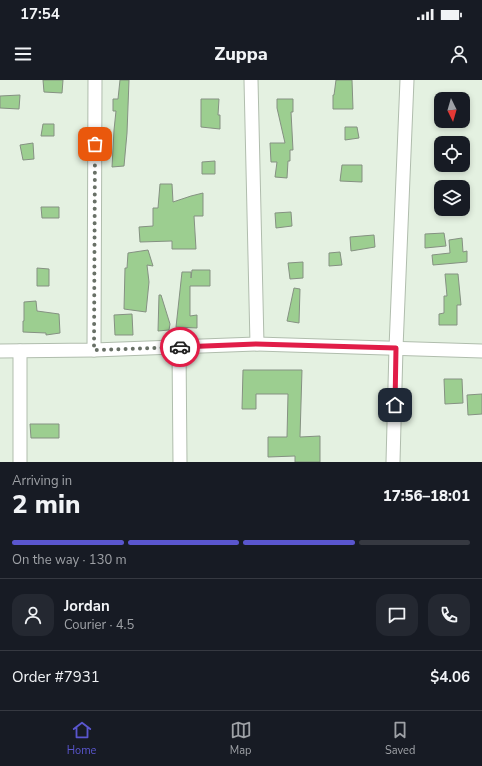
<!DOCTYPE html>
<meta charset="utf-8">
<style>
:root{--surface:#171b24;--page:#242831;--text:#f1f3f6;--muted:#9ea1a6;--line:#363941;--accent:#5a56ce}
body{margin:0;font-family:"Nunito Sans",sans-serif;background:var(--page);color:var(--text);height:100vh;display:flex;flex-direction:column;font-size:15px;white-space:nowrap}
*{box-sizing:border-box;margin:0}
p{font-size:13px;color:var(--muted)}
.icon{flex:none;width:22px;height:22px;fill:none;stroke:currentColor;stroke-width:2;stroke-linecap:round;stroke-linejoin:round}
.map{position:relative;height:382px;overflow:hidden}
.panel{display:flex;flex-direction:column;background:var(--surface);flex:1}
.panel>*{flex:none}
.needle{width:26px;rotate:175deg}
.buttons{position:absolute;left:434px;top:12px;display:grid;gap:8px}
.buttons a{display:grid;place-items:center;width:36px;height:36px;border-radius:8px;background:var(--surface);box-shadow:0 2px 6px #0003;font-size:20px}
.pin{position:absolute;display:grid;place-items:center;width:34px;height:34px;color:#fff;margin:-17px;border-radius:8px;box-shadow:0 2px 6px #0006}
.courier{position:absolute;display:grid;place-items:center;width:40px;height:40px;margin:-20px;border:3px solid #e11d48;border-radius:50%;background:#fff;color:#222;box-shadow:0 1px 5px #0007}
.overview em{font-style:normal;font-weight:800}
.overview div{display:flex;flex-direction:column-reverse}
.overview{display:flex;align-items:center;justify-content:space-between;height:68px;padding:0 12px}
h1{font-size:26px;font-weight:800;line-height:30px}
.bar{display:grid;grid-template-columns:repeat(4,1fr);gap:6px 4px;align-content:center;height:48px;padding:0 12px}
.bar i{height:5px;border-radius:3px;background:var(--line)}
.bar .active{background:var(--accent)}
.bar p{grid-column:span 4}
.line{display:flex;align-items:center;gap:10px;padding:0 12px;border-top:1px solid var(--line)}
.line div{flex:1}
.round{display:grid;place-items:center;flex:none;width:42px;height:42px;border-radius:12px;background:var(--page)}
.status{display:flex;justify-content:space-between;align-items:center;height:28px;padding:0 20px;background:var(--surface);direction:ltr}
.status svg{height:11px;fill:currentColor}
header{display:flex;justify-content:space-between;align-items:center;height:52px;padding:0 12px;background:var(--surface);font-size:18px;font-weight:800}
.tab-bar{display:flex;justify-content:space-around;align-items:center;height:56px;border-top:1px solid var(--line);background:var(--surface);font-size:11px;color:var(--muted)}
.tab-bar a{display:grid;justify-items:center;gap:2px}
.tab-bar .active{color:var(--accent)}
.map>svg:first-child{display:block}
</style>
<div class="status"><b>17:54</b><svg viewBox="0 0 49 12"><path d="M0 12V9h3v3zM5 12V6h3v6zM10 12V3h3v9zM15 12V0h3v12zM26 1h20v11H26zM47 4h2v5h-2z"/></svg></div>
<header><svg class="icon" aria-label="menu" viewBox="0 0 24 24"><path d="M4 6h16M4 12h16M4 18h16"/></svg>Zuppa<svg class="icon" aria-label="person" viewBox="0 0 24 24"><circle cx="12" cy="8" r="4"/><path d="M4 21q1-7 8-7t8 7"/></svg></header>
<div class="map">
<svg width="482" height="382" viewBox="0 0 482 382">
<rect width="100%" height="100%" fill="#e4f1e1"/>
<g fill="#9cce90" stroke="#859182">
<path d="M43,0H63L62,13L44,12Z"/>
<path d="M120,0H129L127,53L124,86L112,87L114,50L116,31H113V19H118Z"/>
<path d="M336,0H352L353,29H333V15H334Z"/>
<path d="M20,15L19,29L0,28V16Z"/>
<path d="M201,19H219L218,35H220V49L201,47Z"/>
<path d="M277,19H293V32H291L293,70H290V81H288L287,98L275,97L277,82H271L270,63H285L277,28Z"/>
<path d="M43,44H54V56H41Z"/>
<path d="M345,47H357L359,58L345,60Z"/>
<path d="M33,63L34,79L23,80L20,65Z"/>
<path d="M215,81V94H202V82Z"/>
<path d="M342,85H362V102L340,101Z"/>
<path d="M160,104H172L173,122L191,116L203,113V136H194L196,169H172V161L140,162L139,147L153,146V128H158Z"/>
<path d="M41,127H59V138H42Z"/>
<path d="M291,132L292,146L276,148L275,133Z"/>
<path d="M444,153L446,166L425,168V154Z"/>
<path d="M374,155L375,167L351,171L350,157Z"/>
<path d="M462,158L463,172L467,171V182L433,185L432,175L450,173L449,160Z"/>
<path d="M148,170L153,186L147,185L149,202L146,232L124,229L125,188H127L128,173Z"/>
<path d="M340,172L342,185L329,186V173Z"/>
<path d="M303,182V198L290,199L288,183Z"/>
<path d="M37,188L49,189V206H37Z"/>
<path d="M192,190H210V206H190V236L197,235V248L176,247L182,192H191V198Z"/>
<path d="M445,194H458L461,225H457V245H439V234L444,233V216H447Z"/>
<path d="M294,208L300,209L299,243L287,241Z"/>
<path d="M159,215H161L170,244L169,250L158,251Z"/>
<path d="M36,221L37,231L59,234L60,253L46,255V253L23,252V241H24V222Z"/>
<path d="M132,234L133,255H115L114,235Z"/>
<path d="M243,290H302L300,357L320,356V382H295V376L268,377V357H287L288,314H256V329H242Z"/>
<path d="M444,299H462L463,323L445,324Z"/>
<path d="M482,314V334L468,335L467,315Z"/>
<path d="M30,344H59V358H31Z"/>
</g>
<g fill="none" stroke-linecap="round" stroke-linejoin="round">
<g stroke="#b0bdad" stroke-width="15">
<g id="minor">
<path d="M251,0L257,264"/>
<path d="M179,267L180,382"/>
<path d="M94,270L95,0"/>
<path d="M0,271L94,270L257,264L482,271"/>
<path d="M20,382V271"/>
<path d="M393,382L396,268L407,0"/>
</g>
</g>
<use href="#minor" stroke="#fff" stroke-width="13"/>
</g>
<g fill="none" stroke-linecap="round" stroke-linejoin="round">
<path stroke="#687066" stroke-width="4" stroke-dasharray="0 7.2" d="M95,64L94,270L180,267"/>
<path stroke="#e11d48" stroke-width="5" d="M180,267L256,264L396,268L395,325"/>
</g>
</svg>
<div class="buttons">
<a><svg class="needle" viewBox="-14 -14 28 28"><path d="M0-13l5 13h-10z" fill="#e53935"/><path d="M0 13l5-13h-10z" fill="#9ea1a6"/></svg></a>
<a><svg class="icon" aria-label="locate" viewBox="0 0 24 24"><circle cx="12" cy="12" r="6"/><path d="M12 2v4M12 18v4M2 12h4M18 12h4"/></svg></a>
<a><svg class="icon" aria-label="layers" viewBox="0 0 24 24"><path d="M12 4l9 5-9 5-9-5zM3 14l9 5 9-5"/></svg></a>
</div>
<div class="pin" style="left:95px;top:64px;background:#ea580c"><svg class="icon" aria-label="bag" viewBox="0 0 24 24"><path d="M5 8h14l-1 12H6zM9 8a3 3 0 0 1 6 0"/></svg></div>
<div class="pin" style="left:395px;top:325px;background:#1f2937"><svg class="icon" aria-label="home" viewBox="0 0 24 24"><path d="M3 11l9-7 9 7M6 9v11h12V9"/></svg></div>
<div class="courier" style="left:180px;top:267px"><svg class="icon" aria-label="car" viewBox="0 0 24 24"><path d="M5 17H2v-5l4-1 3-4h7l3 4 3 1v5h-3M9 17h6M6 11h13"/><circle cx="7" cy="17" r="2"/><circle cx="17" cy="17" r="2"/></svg></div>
</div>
<section class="panel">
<div class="overview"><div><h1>2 min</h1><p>Arriving in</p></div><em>17:56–18:01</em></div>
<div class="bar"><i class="active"></i><i class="active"></i><i class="active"></i><i></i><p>On the way · 130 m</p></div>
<div class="line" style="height:72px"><a class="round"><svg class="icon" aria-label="person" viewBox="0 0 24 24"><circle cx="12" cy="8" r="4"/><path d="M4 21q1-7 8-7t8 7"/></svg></a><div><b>Jordan</b><p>Courier · 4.5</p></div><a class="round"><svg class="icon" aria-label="chat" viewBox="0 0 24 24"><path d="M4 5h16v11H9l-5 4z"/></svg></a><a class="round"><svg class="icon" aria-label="phone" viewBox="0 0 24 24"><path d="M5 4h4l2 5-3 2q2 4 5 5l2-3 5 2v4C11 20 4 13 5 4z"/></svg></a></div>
<div class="line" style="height:52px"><div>Order #7931</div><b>$4.06</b></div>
</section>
<nav class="tab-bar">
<a class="active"><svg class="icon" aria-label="home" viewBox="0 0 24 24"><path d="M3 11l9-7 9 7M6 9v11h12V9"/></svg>Home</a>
<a><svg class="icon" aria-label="map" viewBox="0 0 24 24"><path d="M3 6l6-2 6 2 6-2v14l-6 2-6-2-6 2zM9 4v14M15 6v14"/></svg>Map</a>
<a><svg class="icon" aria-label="saved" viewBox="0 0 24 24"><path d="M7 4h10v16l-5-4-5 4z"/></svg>Saved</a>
</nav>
